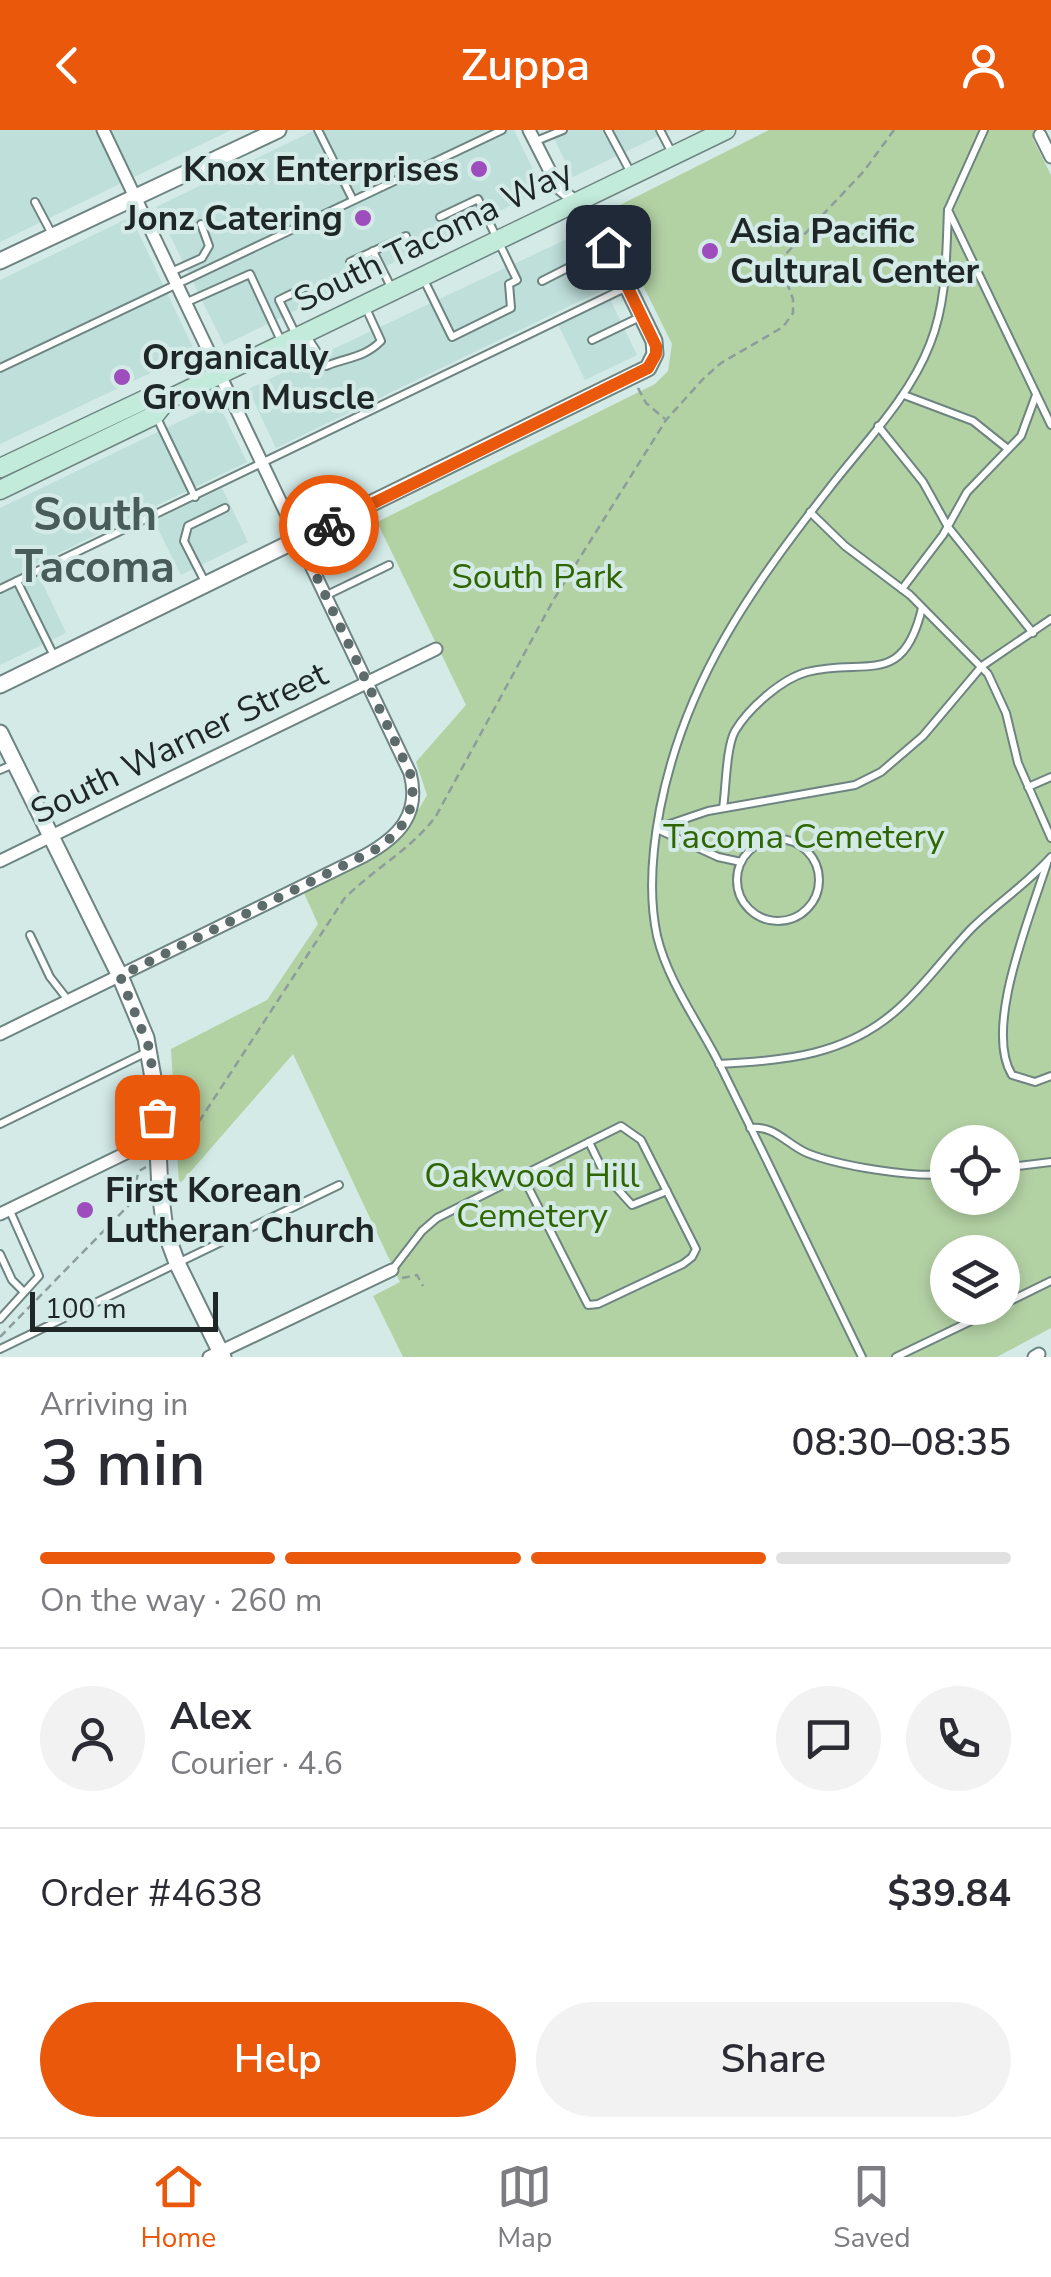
<!DOCTYPE html>
<meta charset="utf-8">
<style>
:root{--surface:#fff;--page:#f2f2f3;--text:#2b2b33;--muted:#7c7c81;--line:#e1e1e2;--accent:#ea580c}
body{margin:0;font-family:"Nunito Sans",sans-serif;background:var(--page);color:var(--text);height:100vh;display:flex;flex-direction:column;font-size:38px;white-space:nowrap}
*{box-sizing:border-box;margin:0}
p{font-size:32px;color:var(--muted)}
.icon{flex:none;width:55px;height:55px;fill:none;stroke:currentColor;stroke-width:2;stroke-linecap:round;stroke-linejoin:round}
.map{position:relative;height:1227px;overflow:hidden}
.sheet{display:flex;flex-direction:column;background:var(--surface);flex:1}
.sheet>*{flex:none}
.fabs{position:absolute;left:930px;top:995px;display:grid;gap:20px}
.fabs a{display:grid;place-items:center;width:90px;height:90px;border-radius:50%;background:var(--surface);box-shadow:0 5px 15px #0003;font-size:50px}
.scale{position:absolute;left:30px;bottom:25px;width:188px;box-sizing:border-box;padding-left:10px;border:5px solid #1e2726;border-top:0;font-size:28px;line-height:35px;white-space:nowrap;color:#1e2726;-webkit-text-stroke:8px #d3eae7;paint-order:stroke}
.pin{position:absolute;display:grid;place-items:center;width:85px;height:85px;color:#fff;margin:-42px;border-radius:20px;box-shadow:0 5px 15px #0006}
.courier{position:absolute;display:grid;place-items:center;width:100px;height:100px;margin:-50px;border:8px solid #ea580c;border-radius:50%;background:#fff;color:#222;box-shadow:0 2px 12px #0007}
.summary em{font-style:normal;font-weight:600}
.summary div{display:flex;flex-direction:column-reverse}
.summary{display:flex;align-items:center;justify-content:space-between;height:170px;padding:0 40px}
h1{font-size:65px;font-weight:600;line-height:75px}
.bar{display:grid;grid-template-columns:repeat(4,1fr);gap:15px 10px;align-content:center;height:120px;padding:0 40px}
.bar i{height:12px;border-radius:8px;background:var(--line)}
.bar .on{background:var(--accent)}
.bar p{grid-column:span 4}
.line{display:flex;align-items:center;gap:25px;padding:0 40px;border-top:2px solid var(--line)}
.line div{flex:1}
.round{display:grid;place-items:center;flex:none;width:105px;height:105px;border-radius:52px;background:var(--page)}
.button{display:flex;gap:20px;margin-top:auto;padding:20px 40px}
.button a{flex:1;height:115px;border-radius:60px;background:var(--accent);color:#fff;font-size:40px;font-weight:600;line-height:115px;text-align:center}
.button a+a{background:var(--page);color:var(--text)}
header{display:flex;justify-content:space-between;align-items:center;height:130px;padding:0 40px;background:var(--accent);color:#fff;font-size:45px;font-weight:600}
.tab-bar{display:flex;justify-content:space-around;align-items:center;height:140px;border-top:2px solid var(--line);background:var(--surface);font-size:28px;color:var(--muted)}
.tab-bar a{display:grid;justify-items:center;gap:5px}
.tab-bar .on{color:var(--accent)}
.map>svg:first-child{display:block}
</style>
<header><svg class="icon" aria-label="back" viewBox="0 0 24 24"><path d="M15 5l-7 7 7 7"/></svg>Zuppa<svg class="icon" aria-label="person" viewBox="0 0 24 24"><circle cx="12" cy="8" r="4"/><path d="M4 21q1-7 8-7t8 7"/></svg></header>
<div class="map">
<svg width="1051" height="1227" viewBox="0 0 1051 1227">
<rect width="100%" height="100%" fill="#d3eae7"/>
<g fill="#bfdfdb">
<path d="M0,0H231L0,112Z"/>
<path d="M315,0H514L543,60L224,215L156,77Z"/>
<path d="M550,0H671L573,47Z"/>
<path d="M131,87L195,222L0,314V150Z"/>
<path d="M582,102L609,157L276,318L248,259Z"/>
<path d="M610,169L637,225L585,250L558,194Z"/>
<path d="M218,273L247,332L34,435L66,503L0,535V378Z"/>
<path d="M222,358L248,412L181,445L154,391Z"/>
</g>
<path fill="#b3d2a4" fill-rule="evenodd" d="M769,0H1040L1033,9L1051,45V1198L997,1227H403L373,1166L400,1152L293,924L179,1055L171,919L267,870L318,794L304,763C362,734 394,725 427,665L416,632L466,575L377,392L655,254L668,241L672,214L614,97V78ZM948,1012H1002V1068H948ZM948,1122H1002V1178H948Z"/>
<g fill="none" stroke-linecap="round" stroke-linejoin="round">
<g stroke="#6e8481" stroke-width="10">
<g id="service">
<path d="M318,0L353,70"/>
<path d="M608,0L631,43"/>
<path d="M660,0L671,21"/>
<path d="M984,0L948,80L1051,295"/>
<path d="M536,11L563,0"/>
<path d="M35,72L53,106"/>
<path d="M373,121L393,161"/>
<path d="M350,132L406,106"/>
<path d="M171,142L202,128L209,116L201,94"/>
<path d="M424,150L452,207L511,178L509,154L517,150L478,69L440,87"/>
<path d="M542,151L607,118"/>
<path d="M185,173L250,144L282,213"/>
<path d="M306,205L326,236C348,227 364,228 381,211L365,176"/>
<path d="M297,207L279,170L306,157"/>
<path d="M592,210L640,187"/>
<path d="M0,238L502,0"/>
<path d="M904,265L973,291L1008,319"/>
<path d="M156,286L195,367"/>
<path d="M878,296L923,352L948,397L1033,503"/>
<path d="M810,382L845,416L910,465L988,544L1006,583L1018,633L1051,708"/>
<path d="M17,451L54,526"/>
<path d="M206,454L184,411L188,396L225,378"/>
<path d="M0,459L625,158"/>
<path d="M902,459L943,405L967,362L1021,306L1036,265"/>
<path d="M327,465L389,435"/>
<path d="M0,640L14,634"/>
<path d="M1028,657L1051,647"/>
<path d="M723,678C726,659 726,617 735,601C748,579 781,549 807,542C865,527 903,559 922,478"/>
<path d="M658,698L708,681L855,655L881,642L923,606L982,536L1051,489"/>
<path d="M657,699L718,727L741,732"/>
<circle cx="778" cy="750" r="41"/>
<path d="M1047,733C1031,785 983,898 1012,945L1035,952L1051,946"/>
<path d="M30,805L50,847L68,870"/>
<path d="M719,934C785,931 847,925 898,879C925,855 946,825 971,799C996,774 1027,754 1051,727"/>
<path d="M0,994L149,921"/>
<path d="M750,998C775,995 786,1014 807,1023C839,1036 914,1048 948,1044"/>
<path d="M589,1012L605,1045L632,1075L667,1061"/>
<path d="M1002,1038L1051,1032"/>
<path d="M0,1124L12,1150L24,1162"/>
<path d="M392,1140L422,1101L437,1088L621,996L641,1010L696,1119L692,1127L683,1134L598,1174L588,1175L522,1045"/>
<path d="M1002,1175L1051,1151"/>
<path d="M0,1189L39,1146L10,1081"/>
<path d="M0,1219L339,1055"/>
<path d="M862,1227C815,1130 768,1032 720,935C699,893 668,852 657,806C648,764 652,721 660,679C685,550 752,457 831,356C866,311 909,268 930,214C947,171 946,126 948,80"/>
<path d="M896,1227L998,1178"/>
</g>
</g>
<g stroke="#6e8481" stroke-width="15">
<g id="minor">
<path d="M529,0L558,57L577,73"/>
<path d="M1040,5L1051,27"/>
<path d="M0,731L436,519"/>
<path d="M0,904L364,726C399,707 421,684 410,643L103,0"/>
<path d="M0,1084L157,1008"/>
<path d="M209,1227L392,1140"/>
<path d="M1034,1227L1039,1224"/>
</g>
</g>
<g stroke="#6e8481" stroke-width="19">
<g id="tertiary">
<path d="M0,131L278,0"/>
<path d="M0,555L648,238L655,224L654,211L593,86L577,73"/>
<path d="M0,603L120,846L146,908L155,959L160,1060L165,1100L177,1133L223,1227"/>
</g>
</g>
<g stroke="#6e8481" stroke-width="21">
<g id="secondary">
<path d="M0,338L144,270H167"/>
<path d="M0,360L155,285L167,270L726,0"/>
</g>
</g>
<g stroke="#8c9d9b" stroke-width="2.5" stroke-dasharray="8 5" stroke-linecap="butt">
<path d="M759,147L782,131"/>
<path d="M638,258L646,273L665,289"/>
<path d="M174,1021L187,1010L344,769C373,739 411,720 436,686L554,469L666,290L704,248L721,233L783,197L793,183V169L782,139L784,126L864,41L894,0"/>
<path d="M402,1148L417,1145L423,1156"/>
<path d="M0,1207L129,1075L139,1041L146,1037"/>
</g>
<use href="#service" stroke="#fff" stroke-width="6"/>
<use href="#minor" stroke="#fff" stroke-width="11"/>
<use href="#tertiary" stroke="#fff" stroke-width="15"/>
<use href="#secondary" stroke="#c3ebdb" stroke-width="18"/>
</g>
<g fill="none" stroke-linecap="round" stroke-linejoin="round">
<path stroke="#5d6b6a" stroke-width="10" stroke-dasharray="0 18" d="M157,987L150,920L120,846L373,721C403,702 419,679 410,643L299,410L329,395"/>
<path stroke="#ea580c" stroke-width="12" d="M329,395L648,238L656,224V216L608,117"/>
</g>
<g fill="#9e4dbc" stroke="#d3eae7" stroke-width="4">
<circle cx="479" cy="39" r="10"/>
<circle cx="363" cy="88" r="10"/>
<circle cx="710" cy="121" r="10"/>
<circle cx="122" cy="247" r="10"/>
<circle cx="85" cy="1080" r="10"/>
</g>
<g text-anchor="middle" dominant-baseline="central" stroke-width="8" stroke-linejoin="round" paint-order="stroke">
<g font-size="35" font-weight="bold" fill="#1e2726" stroke="#d3eae7" text-anchor="start">
<text x="459" y="39" text-anchor="end">Knox Enterprises</text>
<text x="343" y="88" text-anchor="end">Jonz Catering</text>
<text x="730" y="101">Asia Pacific<tspan x="730" dy="40">Cultural Center</tspan></text>
<text x="142" y="227">Organically<tspan x="142" dy="40">Grown Muscle</tspan></text>
<text x="105" y="1060">First Korean<tspan x="105" dy="40">Lutheran Church</tspan></text>
</g>
<g font-size="35" fill="#1e2726" stroke="#d3eae7">
<text transform="translate(433 106) rotate(-26)">South Tacoma Way</text>
<text transform="translate(179 613) rotate(-26)">South Warner Street</text>
</g>
<g font-size="35" fill="#2f6602" stroke="#d3eae7">
<text x="537" y="446">South Park</text>
<text x="804" y="706">Tacoma Cemetery</text>
<text x="532" y="1045">Oakwood Hill<tspan x="532" dy="40">Cemetery</tspan></text>
</g>
<g font-size="45" font-weight="bold" fill="#485c5a" stroke="#d3eae7">
<text x="95" y="385">South<tspan x="95" dy="52">Tacoma</tspan></text>
</g>
</g>
</svg>
<div class="fabs">
<a><svg class="icon" aria-label="locate" viewBox="0 0 24 24"><circle cx="12" cy="12" r="6"/><path d="M12 2v4M12 18v4M2 12h4M18 12h4"/></svg></a>
<a><svg class="icon" aria-label="layers" viewBox="0 0 24 24"><path d="M12 4l9 5-9 5-9-5zM3 14l9 5 9-5"/></svg></a>
</div>
<div class="scale">100 m</div>
<div class="pin" style="left:157px;top:987px;background:#ea580c"><svg class="icon" aria-label="bag" viewBox="0 0 24 24"><path d="M5 8h14l-1 12H6zM9 8a3 3 0 0 1 6 0"/></svg></div>
<div class="pin" style="left:608px;top:117px;background:#1f2937"><svg class="icon" aria-label="home" viewBox="0 0 24 24"><path d="M3 11l9-7 9 7M6 9v11h12V9"/></svg></div>
<div class="courier" style="left:329px;top:395px"><svg class="icon" aria-label="bike" viewBox="0 0 24 24"><circle cx="6" cy="16" r="4"/><circle cx="18" cy="16" r="4"/><path d="M6 16l4-8h5l3 8M10 8l3 8H6M13 5h3"/></svg></div>
</div>
<section class="sheet">
<div class="summary"><div><h1>3 min</h1><p>Arriving in</p></div><em>08:30–08:35</em></div>
<div class="bar"><i class="on"></i><i class="on"></i><i class="on"></i><i></i><p>On the way · 260 m</p></div>
<div class="line" style="height:180px"><a class="round"><svg class="icon" aria-label="person" viewBox="0 0 24 24"><circle cx="12" cy="8" r="4"/><path d="M4 21q1-7 8-7t8 7"/></svg></a><div><b>Alex</b><p>Courier · 4.6</p></div><a class="round"><svg class="icon" aria-label="chat" viewBox="0 0 24 24"><path d="M4 5h16v11H9l-5 4z"/></svg></a><a class="round"><svg class="icon" aria-label="phone" viewBox="0 0 24 24"><path d="M5 4h4l2 5-3 2q2 4 5 5l2-3 5 2v4C11 20 4 13 5 4z"/></svg></a></div>
<div class="line" style="height:130px"><div>Order #4638</div><b>$39.84</b></div>
<div class="button"><a>Help</a><a>Share</a></div>
</section>
<nav class="tab-bar">
<a class="on"><svg class="icon" aria-label="home" viewBox="0 0 24 24"><path d="M3 11l9-7 9 7M6 9v11h12V9"/></svg>Home</a>
<a><svg class="icon" aria-label="map" viewBox="0 0 24 24"><path d="M3 6l6-2 6 2 6-2v14l-6 2-6-2-6 2zM9 4v14M15 6v14"/></svg>Map</a>
<a><svg class="icon" aria-label="saved" viewBox="0 0 24 24"><path d="M7 4h10v16l-5-4-5 4z"/></svg>Saved</a>
</nav>
